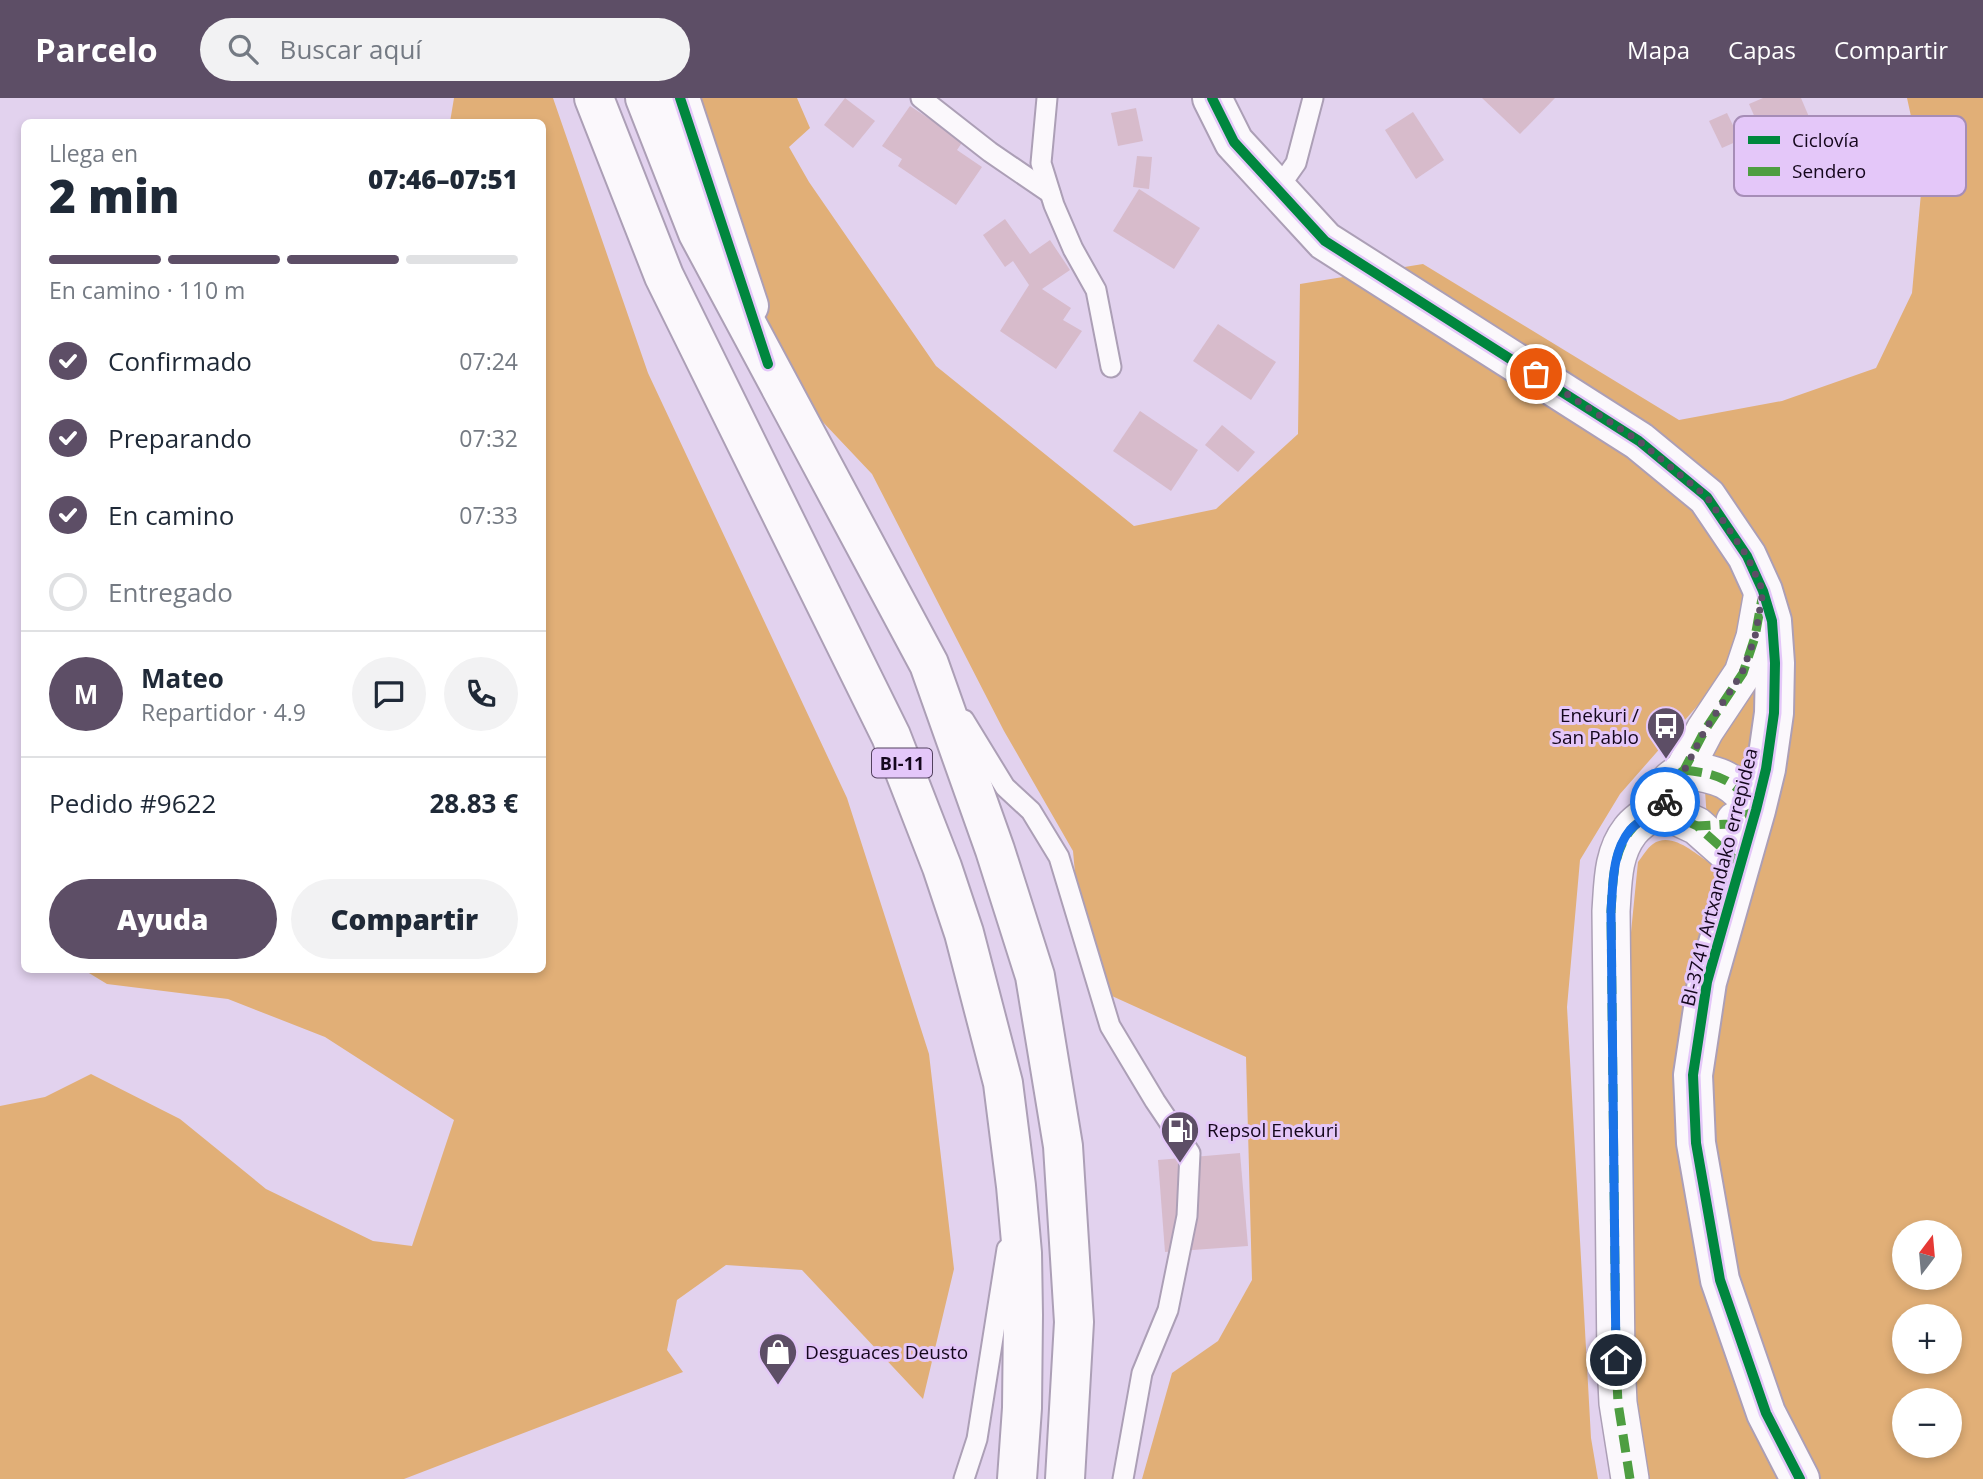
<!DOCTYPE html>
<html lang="es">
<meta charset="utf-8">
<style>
:root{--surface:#fff;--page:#f2f2f3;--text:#1f2937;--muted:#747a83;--line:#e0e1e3;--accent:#5d4e66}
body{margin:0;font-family:"Open Sans",sans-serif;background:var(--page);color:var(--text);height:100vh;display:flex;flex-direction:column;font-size:26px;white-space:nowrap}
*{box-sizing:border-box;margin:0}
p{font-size:23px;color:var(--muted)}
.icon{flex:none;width:38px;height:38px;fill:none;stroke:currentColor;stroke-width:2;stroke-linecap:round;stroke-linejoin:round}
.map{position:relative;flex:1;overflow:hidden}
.panel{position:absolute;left:21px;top:21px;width:525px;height:854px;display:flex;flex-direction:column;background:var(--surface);border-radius:10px;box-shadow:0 4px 10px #0003}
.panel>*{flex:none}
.needle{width:46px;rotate:16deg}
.buttons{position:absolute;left:1892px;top:1122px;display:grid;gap:14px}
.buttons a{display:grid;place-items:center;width:70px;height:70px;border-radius:50%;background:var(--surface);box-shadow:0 4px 10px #0003;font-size:35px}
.pin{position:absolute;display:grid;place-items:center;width:60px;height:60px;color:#fff;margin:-30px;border:4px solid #fff;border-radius:50%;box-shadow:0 2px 7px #0007}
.courier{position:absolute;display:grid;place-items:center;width:70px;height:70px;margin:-35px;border:5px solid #1a73e8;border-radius:50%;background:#fff;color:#222;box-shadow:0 2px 9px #0007}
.headline em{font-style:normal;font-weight:800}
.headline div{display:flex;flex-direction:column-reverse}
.headline{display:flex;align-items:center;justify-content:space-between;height:119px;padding:0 28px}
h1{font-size:46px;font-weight:800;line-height:52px}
.bar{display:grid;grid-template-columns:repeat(4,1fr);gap:10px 7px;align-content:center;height:84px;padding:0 28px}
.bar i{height:9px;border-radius:5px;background:var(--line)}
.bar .selected{background:var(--accent)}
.bar p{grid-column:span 4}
.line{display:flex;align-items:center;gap:18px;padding:0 28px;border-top:2px solid var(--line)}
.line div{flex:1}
.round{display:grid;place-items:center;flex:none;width:74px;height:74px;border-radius:37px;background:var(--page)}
ol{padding:0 28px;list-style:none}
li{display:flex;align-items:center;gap:21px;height:77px}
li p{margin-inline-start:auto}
li .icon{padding:7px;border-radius:50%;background:var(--accent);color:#fff;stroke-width:4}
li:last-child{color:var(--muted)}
li i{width:38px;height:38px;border:4px solid var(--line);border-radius:50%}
.primary-button{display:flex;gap:14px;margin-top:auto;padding:14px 28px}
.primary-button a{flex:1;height:80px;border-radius:42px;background:var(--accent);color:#fff;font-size:28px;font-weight:800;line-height:80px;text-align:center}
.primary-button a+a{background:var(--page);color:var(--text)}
header{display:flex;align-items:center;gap:42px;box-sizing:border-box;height:98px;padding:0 35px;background:var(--accent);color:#fff}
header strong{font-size:33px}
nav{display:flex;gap:38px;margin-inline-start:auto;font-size:24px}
.search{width:490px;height:63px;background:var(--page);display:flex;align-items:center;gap:18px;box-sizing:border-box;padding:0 24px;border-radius:38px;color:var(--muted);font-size:26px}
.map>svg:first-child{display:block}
</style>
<header>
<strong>Parcelo</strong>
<div class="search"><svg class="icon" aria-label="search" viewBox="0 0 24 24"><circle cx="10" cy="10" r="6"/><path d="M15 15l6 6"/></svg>Buscar aquí</div>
<nav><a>Mapa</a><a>Capas</a><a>Compartir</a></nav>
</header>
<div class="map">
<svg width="1983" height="1381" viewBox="0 0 1983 1381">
<rect width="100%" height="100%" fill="#e2d2ee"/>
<g fill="#e1af77" fill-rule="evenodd">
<path d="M454,0H553L648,275L847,700L929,956L954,1171L923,1301L802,1172L726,1167L677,1202L667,1252L683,1274L404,1381H0V1008L45,999L91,976L180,1021L266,1091L373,1143L412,1148L454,1022L325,939L228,901L107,886L84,872H542V24H450Z"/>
<path d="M680,0H797L810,30L789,49L809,84L936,268L1134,428L1216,411L1298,336L1300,186L1423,166L1679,322L1782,303L1876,270L1912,195L1923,73L1907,0H1983V1381H1649L1635,1287L1616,985L1638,764C1642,759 1647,750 1653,746C1672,733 1695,756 1710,765L1699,606L1620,696L1580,762L1567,909L1591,1340L1598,1381H1142L1172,1275L1218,1243L1252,1182L1246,959L1101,893L1079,819L1073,753L1004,633L872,376L768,266ZM1904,1134H1950V1180H1904ZM1904,1218H1950V1264H1904ZM1904,1302H1950V1348H1904Z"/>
</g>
<g fill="#d7bbcb">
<path d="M845,0L875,23L853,50L824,27Z"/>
<path d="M1482,0H1555L1520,36Z"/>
<path d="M1763,0H1801L1823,52L1778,72L1749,6Z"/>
<path d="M910,8L963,43L957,52L982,69L956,107L898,68L902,61L882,48Z"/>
<path d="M1136,10L1143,43L1118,48L1111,15Z"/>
<path d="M1413,14L1444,62L1416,81L1385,32Z"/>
<path d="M1727,15L1740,42L1722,50L1709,23Z"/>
<path d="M1137,58L1152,59L1149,91L1133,89Z"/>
<path d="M1139,91L1200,130L1174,171L1113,133Z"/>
<path d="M1005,121L1030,156L1050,142L1070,172L1042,191L1071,210L1063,222L1082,233L1056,271L1000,233L1029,187L1013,163L1005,169L983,137Z"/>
<path d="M1218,226L1276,264L1251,302L1193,263Z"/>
<path d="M1140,313L1198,352L1171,393L1113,353Z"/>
<path d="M1222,327L1255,354L1238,374L1205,347Z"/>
<path d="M1240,1055L1248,1148L1165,1154L1158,1062Z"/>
</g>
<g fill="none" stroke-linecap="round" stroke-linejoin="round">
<g stroke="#ac9fb6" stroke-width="23">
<g id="service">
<path d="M921,0L990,54L1050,95"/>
<path d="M1047,0L1041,65L1054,107L1073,151L1096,192L1111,269"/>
<path d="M1277,92L1296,65L1313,0"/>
<path d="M964,622L1005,689L1031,713L1059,759L1110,928L1155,1003L1190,1055L1187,1118L1168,1212L1142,1275L1123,1381"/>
<path d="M964,1381L977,1341L1007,1151"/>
</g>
</g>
<g stroke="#ac9fb6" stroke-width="40">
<g id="minor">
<path d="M1684,672C1720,676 1735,682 1756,712L1735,723"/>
<path d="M1740,766L1697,728L1680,720L1665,706L1664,691L1671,682L1684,672L1705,632L1743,575L1755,539L1763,494"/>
<path d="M1630,1381L1618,1305L1616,1263L1611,813C1613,786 1612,756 1630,733C1638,722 1654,714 1665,706"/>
</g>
</g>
<g stroke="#ac9fb6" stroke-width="42">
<g id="tertiary">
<path d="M680,0L749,208"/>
<path d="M1212,0L1234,44L1325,143L1639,343L1707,399L1747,458L1763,493L1772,523L1775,565L1774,615L1766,671L1756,712L1707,884L1693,977L1696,1045L1720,1182L1766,1315L1800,1381"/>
</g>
</g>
<g stroke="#ac9fb6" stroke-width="42">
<g id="primary">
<path d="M594,0L664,178L891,638L942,769L964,835L1003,985L1016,1088L1022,1155L1023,1217L1022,1310L1017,1381"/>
<path d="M645,0L698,135L929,566L995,752L1035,878L1063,1048L1074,1224L1065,1381"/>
</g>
</g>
<use href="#service" stroke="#fbf8fc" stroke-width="19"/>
<use href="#minor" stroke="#fbf8fc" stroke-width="37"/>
<use href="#tertiary" stroke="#fbf8fc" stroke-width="38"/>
<use href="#primary" stroke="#fbf8fc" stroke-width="38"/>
<g stroke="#4e9e41" stroke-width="9" stroke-dasharray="18 9" stroke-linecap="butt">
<path d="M1684,672C1720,676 1735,682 1756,712L1729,726L1697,728"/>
<path d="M1740,766L1697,728L1680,720L1665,706L1664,691L1671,682L1684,672L1705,632L1743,575L1755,539L1762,500"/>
<path d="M1630,1381L1618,1305L1616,1263L1611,813C1613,786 1612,756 1630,733C1638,722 1654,714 1665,706"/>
</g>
<g stroke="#e4c7f9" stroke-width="15">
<g id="cycleway">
<path d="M680,0L768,266"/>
<path d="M1212,0L1234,44L1325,143L1639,343L1707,399L1747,458L1763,493L1772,523L1775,565L1774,615L1766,671L1756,712L1707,884L1693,977L1696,1045L1720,1182L1766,1315L1800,1381"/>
</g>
</g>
<use href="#cycleway" stroke="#00873e" stroke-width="10"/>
</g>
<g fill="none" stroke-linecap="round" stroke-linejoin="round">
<path stroke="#5d4e66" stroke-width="7" stroke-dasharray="0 12.6" d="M1536,276L1639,343L1707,399L1747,458L1763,493L1755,539L1742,575L1705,632L1684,673L1671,682L1664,691L1665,704"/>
<path stroke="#1a73e8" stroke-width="9" d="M1616,1262L1611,813C1613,786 1612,754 1630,732C1640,721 1657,715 1665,704"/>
</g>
<defs>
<g id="bus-pin" transform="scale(2.0125)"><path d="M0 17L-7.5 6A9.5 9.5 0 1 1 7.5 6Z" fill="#5d4e66" stroke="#e4c7f9"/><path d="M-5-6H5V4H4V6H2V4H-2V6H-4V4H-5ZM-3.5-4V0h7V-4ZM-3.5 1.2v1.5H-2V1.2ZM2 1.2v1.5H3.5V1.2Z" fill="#fff"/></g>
<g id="fuel-pin" transform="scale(2.0125)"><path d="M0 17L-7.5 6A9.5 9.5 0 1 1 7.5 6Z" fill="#5d4e66" stroke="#e4c7f9"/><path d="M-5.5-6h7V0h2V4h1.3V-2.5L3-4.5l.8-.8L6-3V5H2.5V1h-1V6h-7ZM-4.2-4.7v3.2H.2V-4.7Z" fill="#fff"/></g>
<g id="shop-pin" transform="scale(2.0125)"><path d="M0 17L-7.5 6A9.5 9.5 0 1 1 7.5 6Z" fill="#5d4e66" stroke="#e4c7f9"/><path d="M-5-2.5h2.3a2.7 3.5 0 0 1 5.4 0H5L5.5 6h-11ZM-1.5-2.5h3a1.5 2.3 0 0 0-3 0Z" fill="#fff"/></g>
</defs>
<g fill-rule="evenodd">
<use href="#bus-pin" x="1666" y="628"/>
<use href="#fuel-pin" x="1180" y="1032"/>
<use href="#shop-pin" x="778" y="1254"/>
</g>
<g text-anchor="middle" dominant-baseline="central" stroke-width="6" stroke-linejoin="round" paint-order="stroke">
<rect fill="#e4c7f9" stroke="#53415f" stroke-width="2" x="872" y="650.5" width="60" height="29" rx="5"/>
<g font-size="18" font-weight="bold" fill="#15071d">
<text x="902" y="665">BI-11</text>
</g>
<g font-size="19" fill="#15071d" stroke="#e4c7f9" text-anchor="start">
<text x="1639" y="617" text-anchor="end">Enekuri /<tspan x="1639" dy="22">San Pablo</tspan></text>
<text x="1207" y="1032">Repsol Enekuri</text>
<text x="805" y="1254">Desguaces Deusto</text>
</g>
<g font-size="19" fill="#15071d" stroke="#e4c7f9">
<text transform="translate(1719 779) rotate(-76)">BI-3741 Artxandako errepidea</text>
</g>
</g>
<rect x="1734" y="18" width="232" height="80" rx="10" fill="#e4c7f9" stroke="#a68db7" stroke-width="2"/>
<rect x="1748" y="38" width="32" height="8" fill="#00873e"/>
<rect x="1748" y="69" width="32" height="9" fill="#4e9e41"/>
<g font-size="19" fill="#15071d">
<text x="1792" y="49">Ciclovía</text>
<text x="1792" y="80">Sendero</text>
</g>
</svg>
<div class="buttons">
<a><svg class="needle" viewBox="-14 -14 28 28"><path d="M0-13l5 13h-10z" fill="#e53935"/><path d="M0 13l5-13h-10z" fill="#747a83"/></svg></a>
<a>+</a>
<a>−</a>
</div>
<div class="pin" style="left:1536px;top:276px;background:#ea580c"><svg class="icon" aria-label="bag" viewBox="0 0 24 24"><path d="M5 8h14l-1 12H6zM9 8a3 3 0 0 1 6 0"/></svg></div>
<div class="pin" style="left:1616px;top:1262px;background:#1f2937"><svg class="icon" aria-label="home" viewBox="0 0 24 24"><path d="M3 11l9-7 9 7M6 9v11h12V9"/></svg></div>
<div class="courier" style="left:1665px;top:704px"><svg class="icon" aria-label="bike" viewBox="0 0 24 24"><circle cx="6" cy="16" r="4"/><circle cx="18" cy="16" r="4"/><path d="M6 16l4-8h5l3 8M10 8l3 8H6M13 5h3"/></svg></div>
<section class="panel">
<div class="headline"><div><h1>2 min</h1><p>Llega en</p></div><em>07:46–07:51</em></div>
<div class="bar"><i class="selected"></i><i class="selected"></i><i class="selected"></i><i></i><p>En camino · 110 m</p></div>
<ol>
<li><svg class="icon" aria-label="check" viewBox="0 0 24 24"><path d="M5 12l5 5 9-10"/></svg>Confirmado<p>07:24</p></li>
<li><svg class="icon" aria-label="check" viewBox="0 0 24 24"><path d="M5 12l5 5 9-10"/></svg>Preparando<p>07:32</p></li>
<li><svg class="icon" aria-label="check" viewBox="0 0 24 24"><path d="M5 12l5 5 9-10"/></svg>En camino<p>07:33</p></li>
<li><i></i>Entregado</li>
</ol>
<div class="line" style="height:126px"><b class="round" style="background:var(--accent);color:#fff">M</b><div><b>Mateo</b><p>Repartidor · 4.9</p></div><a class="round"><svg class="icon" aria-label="chat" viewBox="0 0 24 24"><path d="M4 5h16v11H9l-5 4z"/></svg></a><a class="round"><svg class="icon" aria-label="phone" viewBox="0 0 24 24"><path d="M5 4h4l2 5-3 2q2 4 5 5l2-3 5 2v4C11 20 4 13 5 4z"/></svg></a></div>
<div class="line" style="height:91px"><div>Pedido #9622</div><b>28.83 €</b></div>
<div class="primary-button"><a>Ayuda</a><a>Compartir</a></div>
</section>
</div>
